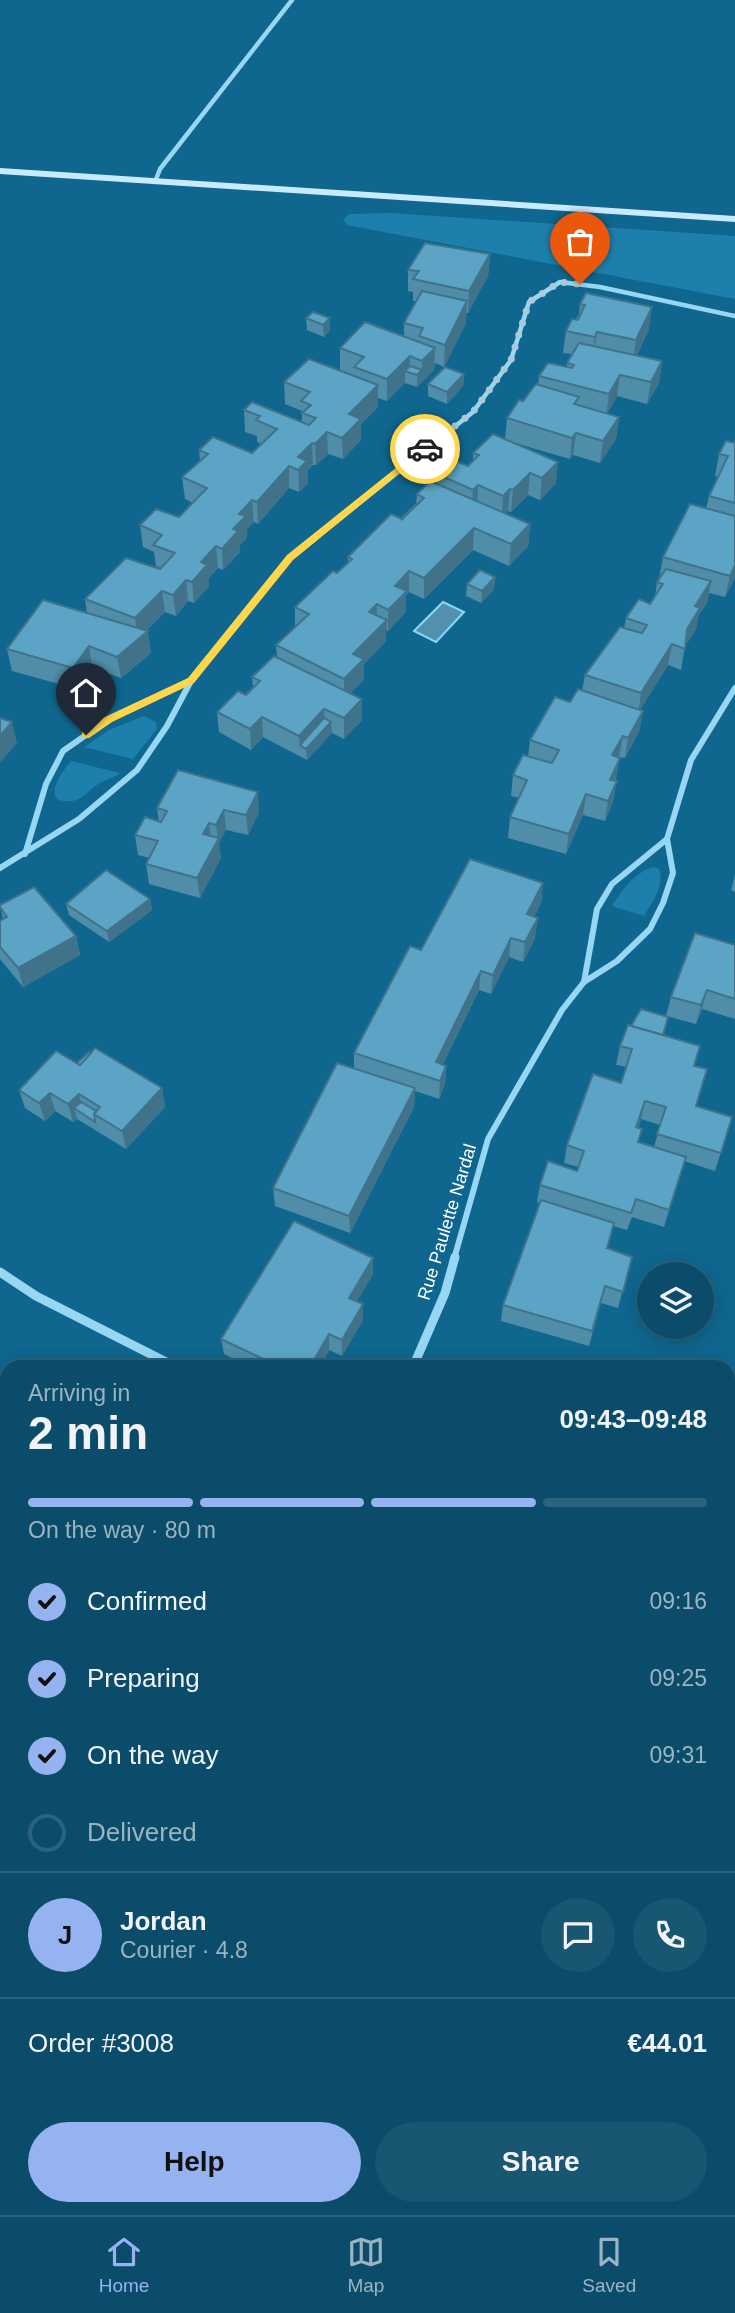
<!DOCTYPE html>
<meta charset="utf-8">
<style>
:root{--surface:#0b4c6a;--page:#195672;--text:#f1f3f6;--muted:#9ab4c1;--line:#2b637e;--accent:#95b2f1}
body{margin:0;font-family:Helvetica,sans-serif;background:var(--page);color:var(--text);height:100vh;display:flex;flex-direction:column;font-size:26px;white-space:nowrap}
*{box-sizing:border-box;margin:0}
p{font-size:23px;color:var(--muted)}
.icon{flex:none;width:38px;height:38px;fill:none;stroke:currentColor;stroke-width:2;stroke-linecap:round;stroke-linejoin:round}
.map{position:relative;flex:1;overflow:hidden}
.drawer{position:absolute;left:0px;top:1360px;width:735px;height:856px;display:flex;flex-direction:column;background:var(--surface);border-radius:21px 21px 0 0;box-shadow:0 4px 18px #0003,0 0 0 2px var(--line)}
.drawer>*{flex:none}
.tools{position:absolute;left:637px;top:1262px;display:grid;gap:14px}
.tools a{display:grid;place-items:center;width:77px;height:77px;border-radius:50%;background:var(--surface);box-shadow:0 4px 18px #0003,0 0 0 2px var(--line);font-size:35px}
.pin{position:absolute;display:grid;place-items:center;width:60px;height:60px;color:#fff;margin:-72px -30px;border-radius:50% 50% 50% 0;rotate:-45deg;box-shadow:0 0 7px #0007}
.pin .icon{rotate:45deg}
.courier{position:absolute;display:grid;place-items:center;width:70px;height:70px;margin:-35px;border:5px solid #ffd54a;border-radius:50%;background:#fff;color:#222;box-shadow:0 2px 9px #0007}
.headline em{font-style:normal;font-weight:800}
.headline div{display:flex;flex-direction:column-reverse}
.headline{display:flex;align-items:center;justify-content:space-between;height:119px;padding:0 28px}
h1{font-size:46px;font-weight:800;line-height:52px}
.bar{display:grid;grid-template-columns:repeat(4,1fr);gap:10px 7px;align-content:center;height:84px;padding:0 28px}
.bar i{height:9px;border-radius:5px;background:var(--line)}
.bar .on{background:var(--accent)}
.bar p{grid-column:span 4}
.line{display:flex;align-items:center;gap:18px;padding:0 28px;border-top:2px solid var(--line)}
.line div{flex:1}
.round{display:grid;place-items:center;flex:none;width:74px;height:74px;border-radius:37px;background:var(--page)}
ol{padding:0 28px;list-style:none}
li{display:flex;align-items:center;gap:21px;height:77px}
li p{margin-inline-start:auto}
li .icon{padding:7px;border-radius:50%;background:var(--accent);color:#111;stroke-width:4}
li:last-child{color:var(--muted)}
li i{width:38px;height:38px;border:4px solid var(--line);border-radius:50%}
.cta{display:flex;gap:14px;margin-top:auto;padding:14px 28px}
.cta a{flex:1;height:80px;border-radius:42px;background:var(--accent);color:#111;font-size:28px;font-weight:800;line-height:80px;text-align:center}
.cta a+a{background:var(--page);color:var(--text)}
.dock{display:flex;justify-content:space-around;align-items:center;height:98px;border-top:2px solid var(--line);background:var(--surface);font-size:19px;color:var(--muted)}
.dock a{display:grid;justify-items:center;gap:4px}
.dock .on{color:var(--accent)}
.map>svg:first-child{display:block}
</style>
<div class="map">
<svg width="735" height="2215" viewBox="0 0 735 2215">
<rect width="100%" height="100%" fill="#0f668e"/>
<g fill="#1d80ac">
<path d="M390,213L735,236V299L347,225L343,219L350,214Z"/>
<path d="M144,716L156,722L157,729L133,759L84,747L109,730Z"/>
<path d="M71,761L120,773C114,778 107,779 100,783C90,788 84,800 71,801C39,804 62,771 71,761Z"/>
<path d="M654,867L659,869C665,886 652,902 644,916L612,906C621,892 636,870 654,867Z"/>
</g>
<path fill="#5291ae" stroke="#89d7f7" stroke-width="2" d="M443,602L464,612L436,642L414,631Z"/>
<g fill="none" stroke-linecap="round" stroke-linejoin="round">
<g stroke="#97d7f3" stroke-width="4.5">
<path d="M155,182L160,169L292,0"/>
<path d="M312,541L473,412L511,360L529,302L560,282L600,287L735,316"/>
</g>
<g stroke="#97d7f3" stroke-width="6">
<path d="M25,854L46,784L63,751L109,719L190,681"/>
<path d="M0,868L79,819L137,770L167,726L191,681L290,558L314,539"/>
<path d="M584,982L597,909L612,884L667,839"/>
<path d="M454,1259L488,1139L562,1010L584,982L617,961L650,929L663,903L673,873L667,839L691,760L735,688"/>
</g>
<g stroke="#97d7f3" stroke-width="9">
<path d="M0,1272L36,1296L176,1367"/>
<path d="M413,1367L445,1293L455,1257"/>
<path d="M728,1589L735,1591"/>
<path d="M0,2181L7,2171"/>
<path d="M29,2215L31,2208"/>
</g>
<path fill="#c7ebfd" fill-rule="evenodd" d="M0,168L735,216V222L0,174Z"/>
</g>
<g fill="#4f8da9" fill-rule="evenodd">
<path d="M490,254L488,276L468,313H466V323L444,367L435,363L434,370L417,387L405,383L387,401L378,398V407L361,424V440L343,459L328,454L316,465H313L308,470V483L299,492L289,488L258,524L254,522L247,529V538L239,546L240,552L223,570L218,568L209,578V586L194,603L188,601L176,616L165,612L146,631L151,653L121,678L92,667L77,689L12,671L7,649L87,613L85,599L161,568L156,566L154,552L143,547L140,525L179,517L193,503L185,499L182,477L200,461L199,450L252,453L261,444L257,442V436L245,432L244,410L302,422V411L285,404L284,382L340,370V348L404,336V323L416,301H413V292L408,291V270Z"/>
<path d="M586,293L649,329L637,355L662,361L659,383L647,404L617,396L607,414L619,417L616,439L600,463L573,455L570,459L505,440L556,483L540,500L528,495L511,512L508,511L506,514L530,524L528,546L509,566L473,550L424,599L409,592L406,595V612L388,631L386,630V641L364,664V680L350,693L362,720L344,739L332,733L307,760L263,737L251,750L219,732L217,712L245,694L253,687L252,677L277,657L276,645L295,627V607L337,573L348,563V557L402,518L416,504L417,494L433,482V472L468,466L473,461V453L505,439L507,418L538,385L539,376L567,367V363L572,354L563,353L566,331L576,319L579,314L580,304Z"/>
<path d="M306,318H330V330L324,337L307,330Z"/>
<path d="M464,374L463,386L447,404L428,396V384Z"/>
<path d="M735,439V577L725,597L709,593L707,603L698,616L696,629L685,646L681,670L668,665L640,710L643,711L639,732L625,758L619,757L613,802L605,821L583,815L566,854L508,838L510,817L519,798L511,796L513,775L528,757L530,740L582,691L585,675L624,628L626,618L650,604L655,597L657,582L659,579L663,557L706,509L709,496L718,477L715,476L719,454L734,443Z"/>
<path d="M495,577L494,589L481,603L466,596L467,584Z"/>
<path d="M178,770L259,812L248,835L226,830L219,843L221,858L200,898L149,884L146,864L149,858L138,855L135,835L159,822L157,808Z"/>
<path d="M735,874V892L731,890Z"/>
<path d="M543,883L541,903L534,917L535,938L523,962L509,957L491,994L479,990L443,1064L446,1066L445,1084L439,1099L415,1091L414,1107L350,1233L275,1206L273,1188L354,1069V1053L421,950Z"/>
<path d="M150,899L152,910L109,942L69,915L66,904Z"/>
<path d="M0,905L76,936L80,955L23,987L0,959V921L3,919Z"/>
<path d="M735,945V1019L702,1009L696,1024L666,1016L671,997Z"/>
<path d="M663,1035L694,1066L696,1106L732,1117L715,1171L684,1161L664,1227L632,1217L627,1230L613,1226L608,1248L632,1257L618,1308L601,1303L589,1346L501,1321L503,1305L540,1203L537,1202L540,1185L577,1171L578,1167L564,1163L567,1145L621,1083L626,1067L616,1065L620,1046ZM641,1119L660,1125L654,1147L639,1142L638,1128Z"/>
<path d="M77,1063L162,1088L165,1107L126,1149L77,1119L73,1122L55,1111L45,1121L25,1108L19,1090Z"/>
<path d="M373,1274L357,1301L363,1304V1320L342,1356L329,1350L320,1367H250L224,1354L221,1339Z"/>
</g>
<g fill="#40738a">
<path d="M490,254L488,276L468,313L469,291Z"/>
<path d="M467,301L466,323L444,367L445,345Z"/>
<path d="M652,307L649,329L633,362L636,340Z"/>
<path d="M330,318V330L324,337L323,325Z"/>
<path d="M597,332L594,353L592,359L595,337Z"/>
<path d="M435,348L434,370L417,387V375L422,370V361Z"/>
<path d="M410,356V373L405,371V383L387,401V379Z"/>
<path d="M662,361L659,383L647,404L651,382Z"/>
<path d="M464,374L463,386L447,404V392Z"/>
<path d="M620,375L617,396L606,416L609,394Z"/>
<path d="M378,385V407L361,424V440L343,459L342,438L349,414Z"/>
<path d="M619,417L616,439L600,463L603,441Z"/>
<path d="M327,432L328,454L316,465L315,444Z"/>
<path d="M576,433L573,455L570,459L572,438Z"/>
<path d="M312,443L313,465L308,470V483L299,492L298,457Z"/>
<path d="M558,462L556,483L540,500L542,478Z"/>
<path d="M289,466V488L258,524L257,502Z"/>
<path d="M530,473L528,495L511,512L513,490Z"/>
<path d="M478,485L477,507L472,512L473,490Z"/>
<path d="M510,489L508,511L502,517L503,496Z"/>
<path d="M252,500L254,522L247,529V538L239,546L240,552L223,570L222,549L239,514Z"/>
<path d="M530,524L528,546L509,566L511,544Z"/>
<path d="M474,528L473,550L424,599V578Z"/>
<path d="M216,546L218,568L209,578V586L194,603L192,582L201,562Z"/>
<path d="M735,565V577L725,597L730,576Z"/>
<path d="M409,571V592L406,595V612L388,631V610L395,586Z"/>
<path d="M495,577L494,589L481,603L482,591Z"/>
<path d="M186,580L188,601L176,616L173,595Z"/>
<path d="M711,581L707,603L698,616L696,629L683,650L687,629L695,606Z"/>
<path d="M162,591L165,612L138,639L135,618Z"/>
<path d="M377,604L376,625L369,612Z"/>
<path d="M387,620L386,641L364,664V680L344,700V679L353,654Z"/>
<path d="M148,631L151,653L121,678L117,657Z"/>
<path d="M672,644L668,665L638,714L641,693Z"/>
<path d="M89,646L92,667L77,689L73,668Z"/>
<path d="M362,699V720L344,739V718Z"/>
<path d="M324,709L325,729L331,722L332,733L307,760L306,749L300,745L299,736Z"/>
<path d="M643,711L639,732L625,758L628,738Z"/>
<path d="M262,717L263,737L251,750L250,729Z"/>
<path d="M12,722L17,743L0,763V736Z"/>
<path d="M623,736L619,757L608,776L612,755Z"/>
<path d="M620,758L616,778L607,800L610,780Z"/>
<path d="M617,781L613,802L605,821L608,801Z"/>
<path d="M258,792L259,812L248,835L246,815Z"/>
<path d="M586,794L583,815L566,854L569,834Z"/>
<path d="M224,810L226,830L219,843L221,858L200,898L197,878L218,840L216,825Z"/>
<path d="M209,823L211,843L203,834Z"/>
<path d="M543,883L541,903L525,934L527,914Z"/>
<path d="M150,899L152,910L109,942L107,931Z"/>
<path d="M538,918L535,938L523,962L525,942Z"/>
<path d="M76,936L80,955L23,987L18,968Z"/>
<path d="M511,938L509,957L491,994L493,975Z"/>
<path d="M481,971L479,990L435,1080L436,1062Z"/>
<path d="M707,990L702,1009L696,1024L701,1005Z"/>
<path d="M446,1066L445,1084L439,1099L440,1081Z"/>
<path d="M162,1088L165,1107L126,1149L122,1131Z"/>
<path d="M415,1088L414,1107L350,1233L349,1216Z"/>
<path d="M50,1093L55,1111L45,1121L39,1103Z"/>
<path d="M79,1094L83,1112L74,1108L77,1119L73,1122L68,1104Z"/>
<path d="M645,1101L641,1119L632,1145L636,1127Z"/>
<path d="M373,1258V1274L350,1314L349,1298Z"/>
<path d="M363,1304V1320L342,1356V1340Z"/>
<path d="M329,1334V1350L320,1367H310Z"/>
</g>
<g fill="#5ca4c5" stroke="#40738a" stroke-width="2">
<path d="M425,243L490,254L469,291L413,279L419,271L408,270Z"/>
<path d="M422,291L467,301L445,345L419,336L423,328L404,323Z"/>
<path d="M586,293L652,307L636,340L597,332L595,337L566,331L572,319L578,320L585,305L580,304Z"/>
<path d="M313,312L330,318L323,325L306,318Z"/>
<path d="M365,322L435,348L422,361L410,356L387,379L354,367L364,357L340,348Z"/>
<path d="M579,343L662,361L651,382L620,375L609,394L539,376L548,363L572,368L574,365L567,363Z"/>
<path d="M309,359L378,385L349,414L361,419L342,438L327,432L315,444L312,443L298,457L307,461L298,470L289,466L257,502L252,500L239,514L246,516L233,529L238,531L222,549L216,546L201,562L207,565L192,582L186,580L173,595L162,591L135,618L85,599L126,558L160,569L175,553L153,545L162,535L140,525L156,509L179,517L207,488L182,477L208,454L199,450L213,437L252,453L277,429L256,420L260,416L244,410L252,402L309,425L316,418L302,413L311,405L301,401L310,392L284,382Z"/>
<path d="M410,366L422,370L417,375L405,371Z"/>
<path d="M445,367L464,374L447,392L428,384Z"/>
<path d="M536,384L579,397L574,404L619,417L603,441L576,433L572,438L507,418L519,400L523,401Z"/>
<path d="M493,434L558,462L542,478L530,473L513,490L510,489L503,496L478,485L473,490L433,472L448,458L468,466L479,455L473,453Z"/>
<path d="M726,441L735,443V503L709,496L728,456L719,454Z"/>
<path d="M430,481L530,524L511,544L474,528L424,578L409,571L395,586L407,591L388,610L377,604L369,612L387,620L353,654L364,659L344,679L276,645L309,614L295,607L333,571L337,573L352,559L348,557L391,514L402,519L424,498L417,494Z"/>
<path d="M416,504H417L402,519V518Z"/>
<path d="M690,504L735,516V565L730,576L663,557Z"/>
<path d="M666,569L711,581L695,606L700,608L687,629L685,649L672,644L641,693L585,675L620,627L642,633L647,625L626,618L639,599L650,604L663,584L657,582Z"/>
<path d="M480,570L495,577L482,591L467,584Z"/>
<path d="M43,600L148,631L117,657L89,646L73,668L7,649Z"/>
<path d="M274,656L362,699L344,718L324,709L299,736L262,717L250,729L217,712L238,691L246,695L260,681L252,677Z"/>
<path d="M578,689L643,711L628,738L623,736L612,755L620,758L610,780L617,781L608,801L586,794L569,834L510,817L527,780L513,775L523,755L552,763L559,750L530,740L555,697L570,702Z"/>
<path d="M0,718L12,722L0,736Z"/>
<path d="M324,718L331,722L306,749L300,745Z"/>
<path d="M178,770L258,792L246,815L224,810L216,825L209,823L203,834L219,838L197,878L146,864L158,841L135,835L145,817L161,822L167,811L157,808Z"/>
<path d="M470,859L543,883L527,914L538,918L525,942L511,938L493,975L481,971L436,1062L446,1066L440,1081L354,1053L410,946L421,950Z"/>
<path d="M106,870L150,899L107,931L66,904Z"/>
<path d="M34,887L76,936L18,968L0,947V921L7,917L0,907V905Z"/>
<path d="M695,933L735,945V999L707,990L701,1005L671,997Z"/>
<path d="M641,1009L668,1017L663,1035L631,1026Z"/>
<path d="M628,1025L700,1046L694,1066L707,1069L696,1106L732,1117L721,1153L657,1134L666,1107L645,1101L636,1127L642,1129L638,1142L686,1157L669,1210L636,1199L631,1213L540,1185L548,1161L577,1171L584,1151L567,1145L593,1074L621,1083L632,1049L620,1046Z"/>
<path d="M95,1048L162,1088L122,1131L94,1114L100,1107L79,1094L68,1104L50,1093L39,1103L19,1090L56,1051L80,1065Z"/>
<path d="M89,1052L91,1053L80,1065L77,1063Z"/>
<path d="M337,1063L415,1088L349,1216L273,1188Z"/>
<path d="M81,1102L96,1111L94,1114L95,1122L74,1108Z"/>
<path d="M541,1200L614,1223L607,1248L632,1257L623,1292L605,1286L592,1331L503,1305Z"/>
<path d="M294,1221L373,1258L349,1298L363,1304L342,1340L329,1334L310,1367H280L221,1339Z"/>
</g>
<path fill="#ffd54a" d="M422,447L429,449L293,560L194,683L112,722L89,738H82V732L105,717L188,678L287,555Z"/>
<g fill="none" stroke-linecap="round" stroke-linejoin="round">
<path stroke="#abc9d7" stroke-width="7" stroke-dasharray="0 12.6" d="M425,449L473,412L511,360L529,302L560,282L580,284"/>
</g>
<g text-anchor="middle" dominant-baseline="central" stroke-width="7" stroke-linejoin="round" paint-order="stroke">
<g font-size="18" fill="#fff" stroke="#0f668e">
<text transform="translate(447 1222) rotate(-73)">Rue Paulette Nardal</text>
</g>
</g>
</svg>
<div class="tools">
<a><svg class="icon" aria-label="layers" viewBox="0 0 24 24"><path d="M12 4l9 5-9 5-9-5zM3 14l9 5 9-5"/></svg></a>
</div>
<div class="pin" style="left:580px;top:284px;background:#ea580c"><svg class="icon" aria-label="bag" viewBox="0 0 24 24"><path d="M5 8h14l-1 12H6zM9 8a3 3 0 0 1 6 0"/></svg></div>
<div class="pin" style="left:86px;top:735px;background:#1f2937"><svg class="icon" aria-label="home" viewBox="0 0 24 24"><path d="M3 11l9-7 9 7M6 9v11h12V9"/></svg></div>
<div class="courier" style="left:425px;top:449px"><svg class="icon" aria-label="car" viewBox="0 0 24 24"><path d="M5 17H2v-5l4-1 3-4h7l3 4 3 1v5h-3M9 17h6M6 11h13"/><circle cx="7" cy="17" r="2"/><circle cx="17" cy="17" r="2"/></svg></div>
<section class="drawer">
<div class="headline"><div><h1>2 min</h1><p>Arriving in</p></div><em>09:43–09:48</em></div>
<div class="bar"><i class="on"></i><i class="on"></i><i class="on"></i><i></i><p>On the way · 80 m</p></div>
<ol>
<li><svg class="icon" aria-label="check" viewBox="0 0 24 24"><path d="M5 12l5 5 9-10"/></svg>Confirmed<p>09:16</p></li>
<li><svg class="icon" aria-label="check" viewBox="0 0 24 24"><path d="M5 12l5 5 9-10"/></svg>Preparing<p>09:25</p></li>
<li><svg class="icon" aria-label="check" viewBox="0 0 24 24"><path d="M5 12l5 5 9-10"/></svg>On the way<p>09:31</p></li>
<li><i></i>Delivered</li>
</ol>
<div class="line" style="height:126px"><b class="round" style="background:var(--accent);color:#111">J</b><div><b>Jordan</b><p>Courier · 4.8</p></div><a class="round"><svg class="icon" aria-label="chat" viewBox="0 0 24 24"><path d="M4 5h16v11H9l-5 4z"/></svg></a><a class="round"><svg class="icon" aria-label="phone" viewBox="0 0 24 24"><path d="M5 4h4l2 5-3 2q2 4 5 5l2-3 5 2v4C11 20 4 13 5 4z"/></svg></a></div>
<div class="line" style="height:91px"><div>Order #3008</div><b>€44.01</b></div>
<div class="cta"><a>Help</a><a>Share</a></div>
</section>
</div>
<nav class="dock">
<a class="on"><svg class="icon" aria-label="home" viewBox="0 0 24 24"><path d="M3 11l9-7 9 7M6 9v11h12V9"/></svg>Home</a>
<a><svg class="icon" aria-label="map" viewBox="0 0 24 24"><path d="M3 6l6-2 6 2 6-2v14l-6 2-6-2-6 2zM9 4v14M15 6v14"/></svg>Map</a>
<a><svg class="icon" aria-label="saved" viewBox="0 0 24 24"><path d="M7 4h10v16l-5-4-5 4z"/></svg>Saved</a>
</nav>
